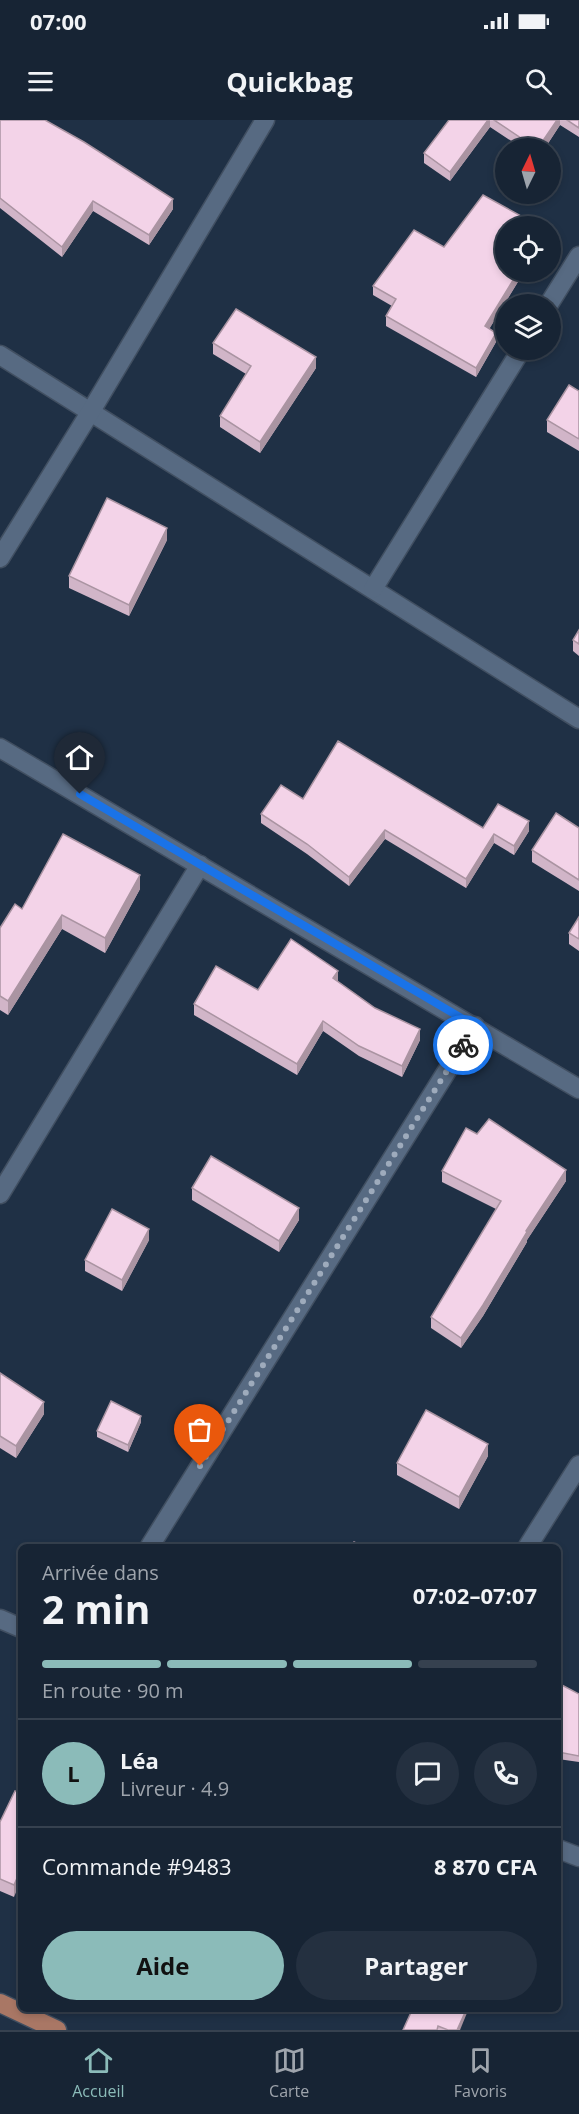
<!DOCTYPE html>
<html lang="fr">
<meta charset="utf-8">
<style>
:root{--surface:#172434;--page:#243040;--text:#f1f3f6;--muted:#9ea4ac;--line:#36414f;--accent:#8bbbb9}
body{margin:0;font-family:"Open Sans",sans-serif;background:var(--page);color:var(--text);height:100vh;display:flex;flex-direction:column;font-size:22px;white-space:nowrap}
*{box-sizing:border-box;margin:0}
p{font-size:20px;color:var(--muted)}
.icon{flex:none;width:33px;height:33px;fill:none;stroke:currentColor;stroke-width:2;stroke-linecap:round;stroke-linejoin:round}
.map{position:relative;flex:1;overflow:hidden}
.details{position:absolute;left:18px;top:1424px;width:543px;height:468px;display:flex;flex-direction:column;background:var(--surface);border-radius:9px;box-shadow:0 3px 9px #0003,0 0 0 2px var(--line)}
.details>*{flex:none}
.needle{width:39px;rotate:5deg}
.tools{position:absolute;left:495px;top:18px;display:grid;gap:12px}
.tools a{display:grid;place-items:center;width:66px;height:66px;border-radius:50%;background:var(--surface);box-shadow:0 3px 9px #0003,0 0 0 2px var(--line);font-size:30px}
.pin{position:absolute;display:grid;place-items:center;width:51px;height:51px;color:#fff;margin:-62px -26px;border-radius:50% 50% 50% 0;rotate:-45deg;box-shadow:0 0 6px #0007}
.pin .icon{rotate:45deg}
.courier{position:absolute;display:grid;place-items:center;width:60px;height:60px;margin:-30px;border:4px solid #1a73e8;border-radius:50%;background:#fff;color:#222;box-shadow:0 2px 8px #0007}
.head em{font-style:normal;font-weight:700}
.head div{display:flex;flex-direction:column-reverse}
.head{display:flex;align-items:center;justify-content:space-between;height:102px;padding:0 24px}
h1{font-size:39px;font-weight:700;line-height:45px}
.bar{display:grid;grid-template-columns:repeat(4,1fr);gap:9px 6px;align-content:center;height:72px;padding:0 24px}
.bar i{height:8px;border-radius:4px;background:var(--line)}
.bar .active{background:var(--accent)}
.bar p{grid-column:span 4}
.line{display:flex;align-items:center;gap:15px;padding:0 24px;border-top:2px solid var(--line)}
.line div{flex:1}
.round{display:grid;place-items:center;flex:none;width:63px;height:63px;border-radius:32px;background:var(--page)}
.action{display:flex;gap:12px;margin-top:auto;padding:12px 24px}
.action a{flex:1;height:69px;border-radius:36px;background:var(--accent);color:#111;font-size:24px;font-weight:700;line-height:69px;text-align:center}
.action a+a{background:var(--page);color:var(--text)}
.status{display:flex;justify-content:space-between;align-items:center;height:42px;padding:0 30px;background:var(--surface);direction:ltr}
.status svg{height:16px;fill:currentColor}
header{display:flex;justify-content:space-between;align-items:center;height:78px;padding:0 24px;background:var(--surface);font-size:27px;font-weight:700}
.tab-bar{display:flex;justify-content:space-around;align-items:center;height:84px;border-top:2px solid var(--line);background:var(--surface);font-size:16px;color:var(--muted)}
.tab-bar a{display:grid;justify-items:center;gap:3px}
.tab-bar .active{color:var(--accent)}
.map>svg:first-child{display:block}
</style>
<div class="status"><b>07:00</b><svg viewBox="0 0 49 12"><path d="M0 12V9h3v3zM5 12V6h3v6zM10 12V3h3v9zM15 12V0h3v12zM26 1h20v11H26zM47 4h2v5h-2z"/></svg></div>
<header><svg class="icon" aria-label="menu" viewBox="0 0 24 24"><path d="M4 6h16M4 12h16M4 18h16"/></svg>Quickbag<svg class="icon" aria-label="search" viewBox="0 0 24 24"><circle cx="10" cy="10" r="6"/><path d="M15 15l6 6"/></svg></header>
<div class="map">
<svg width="579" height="1910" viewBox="0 0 579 1910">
<rect width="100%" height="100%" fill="#1f3045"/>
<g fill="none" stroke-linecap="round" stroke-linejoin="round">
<g stroke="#414f61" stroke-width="21">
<g id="street">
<path d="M549,184L579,136"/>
<path d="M0,235L579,599"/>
<path d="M0,438L91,291L265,0"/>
<path d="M373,469L521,230"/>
<path d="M0,628L579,969"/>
<path d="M0,1074L200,745"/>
<path d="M150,1426L475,906"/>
<path d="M528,1426L579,1345"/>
<path d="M0,1499L21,1508"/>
<path d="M558,1729L579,1737"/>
</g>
</g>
<g stroke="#414f61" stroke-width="21">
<path id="primary" d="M0,1883L57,1910"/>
</g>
<use href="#street" stroke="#576a82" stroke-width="18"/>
<use href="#primary" stroke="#a97765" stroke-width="18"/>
</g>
<g fill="#d1b5c8">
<path d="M0,0L173,89L149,125L93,91L62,137L0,88Z"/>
<path d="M449,0H579V17L560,5L545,28H522L490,7L450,61L424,43V33Z"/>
<path d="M444,127L506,152H524L489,209L496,222L476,257L386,206V196L392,186L373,175V166Z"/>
<path d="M213,223L316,248L260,333L220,307V296L246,254L213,234Z"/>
<path d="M579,271V331L547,312V300Z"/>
<path d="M167,420L129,496L69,468V456Z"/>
<path d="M579,510V536L573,531V520Z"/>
<path d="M303,679L483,708L529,711L514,735L494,723L466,768L385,719L349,766L307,734L261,703V694Z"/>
<path d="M579,708V771L532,742V730Z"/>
<path d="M140,769L105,833L62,809L8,895L0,890V808L22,789Z"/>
<path d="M579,797V831L569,824V813Z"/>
<path d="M338,862L420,920L402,957L359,936L323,911L297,955L194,895V884L258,870Z"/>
<path d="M442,1051L566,1061L527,1120V1122L483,1196L461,1228L431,1208V1197L496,1089L442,1062Z"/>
<path d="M192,1068L299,1100L279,1132L192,1080Z"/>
<path d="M149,1120L122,1171L85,1151V1140Z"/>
<path d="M0,1253L44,1294L16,1338L0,1328Z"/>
<path d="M141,1302L128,1332L97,1317V1311Z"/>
<path d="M488,1336L459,1389L397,1355V1343Z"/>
<path d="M558,1563L579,1574V1642L558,1639Z"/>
<path d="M15,1671L14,1777L0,1771V1702Z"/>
<path d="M413,1888L460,1910H403Z"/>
</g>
<g fill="#aa94a2">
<path d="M488,0H490V7L450,61V52Z"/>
<path d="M557,0H560V5L545,28H538Z"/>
<path d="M173,79V89L149,125V115Z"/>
<path d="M93,81V91L62,137V127Z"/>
<path d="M518,152H524L485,216V206Z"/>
<path d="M496,213V222L476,257V248Z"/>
<path d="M316,237V248L260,333V322Z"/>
<path d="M167,408V420L129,496V485Z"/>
<path d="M529,701V711L514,735V726Z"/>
<path d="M385,710V719L349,766V757Z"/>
<path d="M494,714V723L466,768V759Z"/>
<path d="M140,755V769L105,833V818Z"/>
<path d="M62,795V809L8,895V881Z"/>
<path d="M338,851V862L333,858Z"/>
<path d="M323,901V911L297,955V944Z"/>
<path d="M420,909V920L402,957V946Z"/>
<path d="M566,1050V1061L527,1120V1122L483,1196L461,1228V1218L526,1111Z"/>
<path d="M299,1088V1100L279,1132V1121Z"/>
<path d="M149,1109V1120L122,1171V1160Z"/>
<path d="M44,1282V1294L16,1338V1326Z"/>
<path d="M141,1296V1302L128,1332V1325Z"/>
<path d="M488,1324V1336L459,1389V1377Z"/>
<path d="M21,1749V1761L14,1777V1765Z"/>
<path d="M467,1888H469L460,1910H457Z"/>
</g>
<g fill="#f3d3e8" stroke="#aa94a2" stroke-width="1.5">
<path d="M0,0H45L84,22L173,79L149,115L93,81L62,127L0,78Z"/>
<path d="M449,0H488L450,52L424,33Z"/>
<path d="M494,0H557L538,28H536Z"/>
<path d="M567,0H579V8Z"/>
<path d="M483,75L521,96L519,99L533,106H506V152H518L485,206L496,213L476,248L386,196L396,179L373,166L414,110L444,127Z"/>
<path d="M236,189L316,237L260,322L220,296L251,246L213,223Z"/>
<path d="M569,265L579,271V319L547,300Z"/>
<path d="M107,378L167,408L129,485L69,456Z"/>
<path d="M579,510V524L573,520Z"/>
<path d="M338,621L483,708L498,684L529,701L514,726L494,714L466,759L385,710L349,757L307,724L261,694L281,665L303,679Z"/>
<path d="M556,693L579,708V760L532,730Z"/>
<path d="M63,714L140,755L105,818L62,795L8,881L0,876V808L15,784L22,789Z"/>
<path d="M579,797V819L569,813Z"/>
<path d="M291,819L338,851L333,858L375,888L420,909L402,946L359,926L323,901L297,944L194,884L216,846L258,870Z"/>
<path d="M489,999L566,1050L526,1111L527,1112L483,1185L461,1218L431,1197L501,1081L442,1051L466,1008L477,1014Z"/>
<path d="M211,1036L299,1088L279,1121L192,1068Z"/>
<path d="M112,1089L149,1109L122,1160L85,1140Z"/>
<path d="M0,1253L44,1282L16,1326L0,1316Z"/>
<path d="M111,1281L141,1296L128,1325L97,1311Z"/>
<path d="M426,1290L488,1324L459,1377L397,1343Z"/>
<path d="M354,1422L362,1426H351Z"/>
<path d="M558,1563L579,1574V1636L558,1632Z"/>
<path d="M15,1671L21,1673V1749L14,1765L0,1759V1702Z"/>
<path d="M413,1888H467L457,1910H448L438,1906L437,1910H403Z"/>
</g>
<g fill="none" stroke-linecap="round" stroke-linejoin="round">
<path stroke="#9eabbc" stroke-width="6" stroke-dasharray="0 10.8" d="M200,1346L463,925"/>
<path stroke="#1a73e8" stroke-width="8" d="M80,674L475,906L463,925"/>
</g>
</svg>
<div class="tools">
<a><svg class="needle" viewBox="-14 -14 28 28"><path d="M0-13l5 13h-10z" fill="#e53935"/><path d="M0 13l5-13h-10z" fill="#9ea4ac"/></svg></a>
<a><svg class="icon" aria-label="locate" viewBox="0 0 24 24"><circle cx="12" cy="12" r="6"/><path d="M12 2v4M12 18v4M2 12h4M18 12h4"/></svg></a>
<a><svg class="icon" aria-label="layers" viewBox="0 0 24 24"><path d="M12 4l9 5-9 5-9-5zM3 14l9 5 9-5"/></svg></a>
</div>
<div class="pin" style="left:200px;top:1346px;background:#ea580c"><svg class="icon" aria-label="bag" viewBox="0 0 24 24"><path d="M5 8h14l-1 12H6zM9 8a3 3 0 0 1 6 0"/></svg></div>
<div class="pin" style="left:80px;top:674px;background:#1f2937"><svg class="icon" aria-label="home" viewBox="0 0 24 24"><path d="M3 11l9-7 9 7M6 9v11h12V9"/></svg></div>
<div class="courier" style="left:463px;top:925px"><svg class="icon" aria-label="bike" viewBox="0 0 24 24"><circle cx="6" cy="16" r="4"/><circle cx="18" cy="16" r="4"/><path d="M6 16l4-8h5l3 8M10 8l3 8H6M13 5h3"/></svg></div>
<section class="details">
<div class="head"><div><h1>2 min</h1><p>Arrivée dans</p></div><em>07:02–07:07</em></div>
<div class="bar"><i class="active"></i><i class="active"></i><i class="active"></i><i></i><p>En route · 90 m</p></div>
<div class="line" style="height:108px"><b class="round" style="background:var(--accent);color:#111">L</b><div><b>Léa</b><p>Livreur · 4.9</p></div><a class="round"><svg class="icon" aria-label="chat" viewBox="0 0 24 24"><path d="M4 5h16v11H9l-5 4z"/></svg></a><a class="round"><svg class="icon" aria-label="phone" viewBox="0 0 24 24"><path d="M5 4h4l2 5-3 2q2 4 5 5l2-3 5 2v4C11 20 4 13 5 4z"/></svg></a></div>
<div class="line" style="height:78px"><div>Commande #9483</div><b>8 870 CFA</b></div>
<div class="action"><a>Aide</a><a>Partager</a></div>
</section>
</div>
<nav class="tab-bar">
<a class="active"><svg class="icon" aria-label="home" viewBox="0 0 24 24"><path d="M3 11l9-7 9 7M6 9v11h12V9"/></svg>Accueil</a>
<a><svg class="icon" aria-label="map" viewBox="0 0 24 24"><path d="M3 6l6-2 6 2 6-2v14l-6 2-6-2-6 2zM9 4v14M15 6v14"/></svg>Carte</a>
<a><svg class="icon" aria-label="saved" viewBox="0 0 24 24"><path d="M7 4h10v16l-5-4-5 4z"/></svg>Favoris</a>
</nav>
